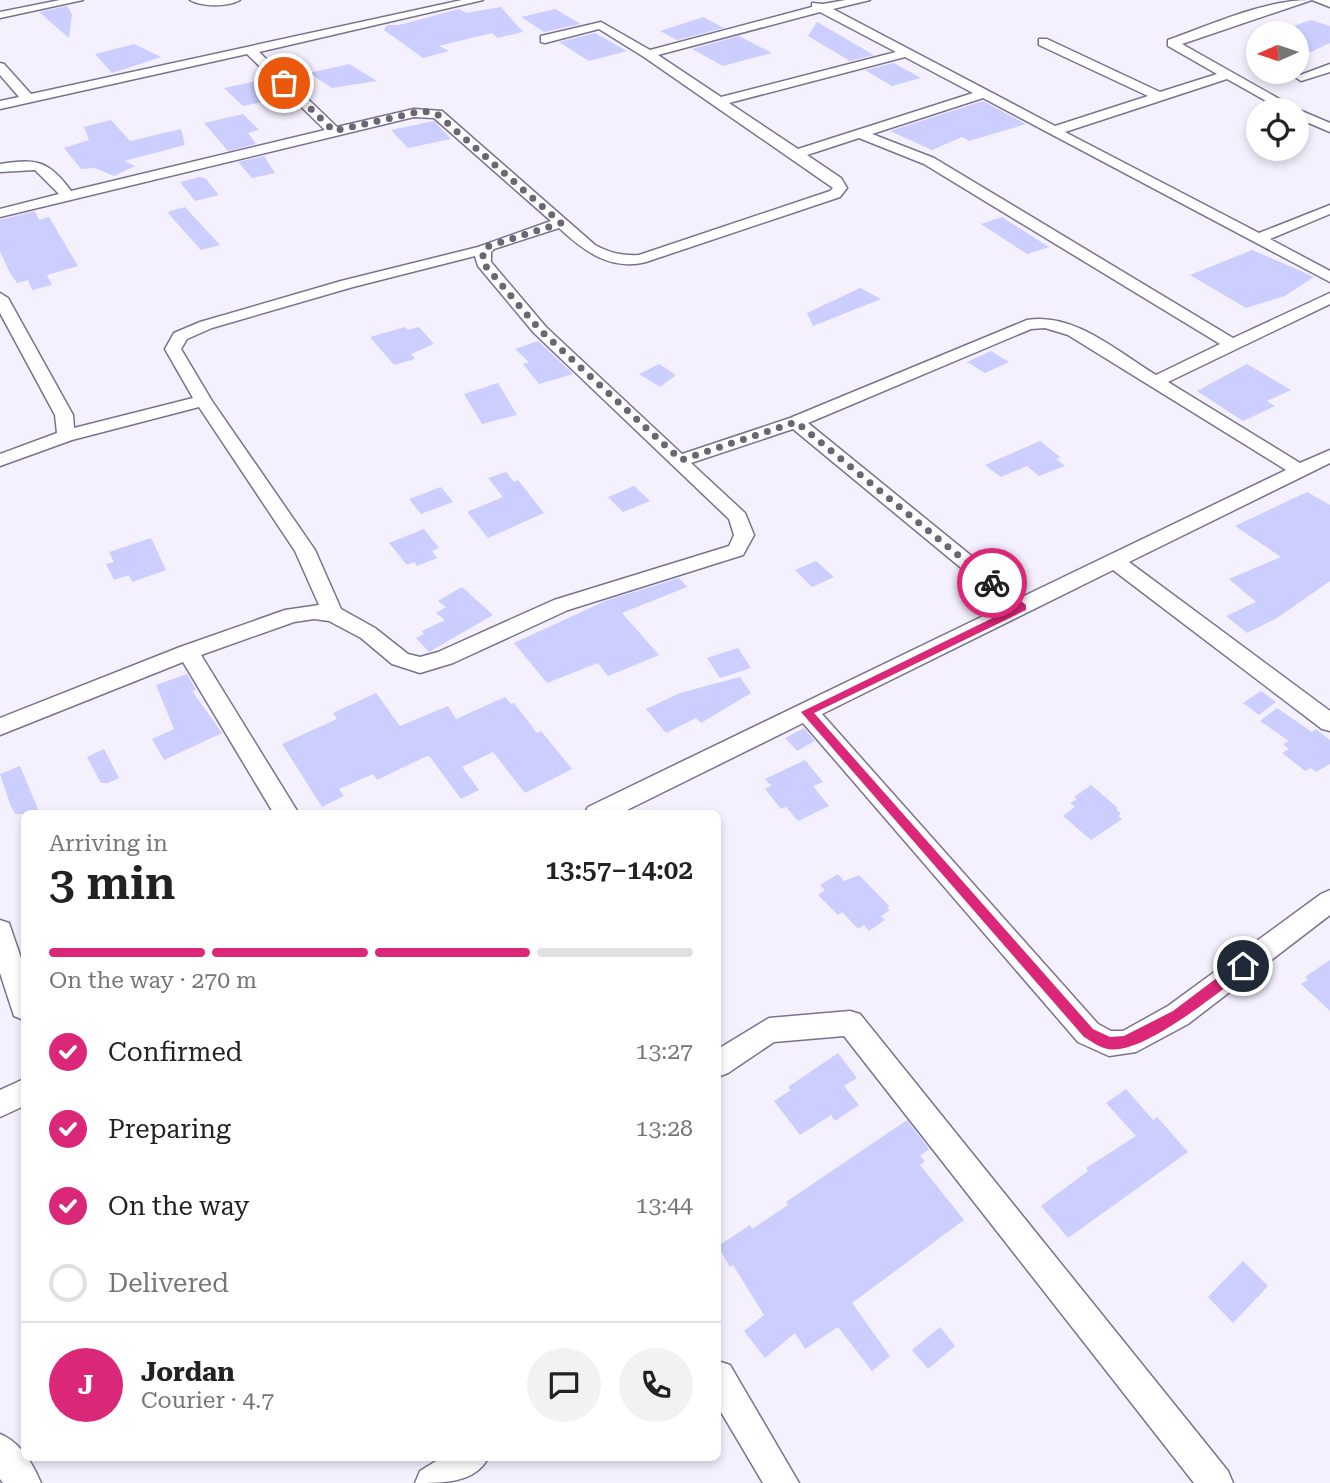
<!DOCTYPE html>
<meta charset="utf-8">
<style>
:root{--surface:#fff;--page:#f2f2f2;--text:#222;--muted:#767676;--line:#e0e0e0;--accent:#db2777}
body{margin:0;font-family:"Roboto Serif",serif;background:var(--page);color:var(--text);height:100vh;display:flex;flex-direction:column;font-size:26px;white-space:nowrap}
*{box-sizing:border-box;margin:0}
p{font-size:23px;color:var(--muted)}
.icon{flex:none;width:38px;height:38px;fill:none;stroke:currentColor;stroke-width:2;stroke-linecap:round;stroke-linejoin:round}
.map{position:relative;flex:1;overflow:hidden}
.drawer{position:absolute;left:21px;top:810px;width:700px;height:651px;display:flex;flex-direction:column;background:var(--surface);border-radius:10px;box-shadow:0 4px 10px #0003}
.drawer>*{flex:none}
.needle{width:46px;rotate:267deg}
.fabs{position:absolute;left:1246px;top:21px;display:grid;gap:14px}
.fabs a{display:grid;place-items:center;width:63px;height:63px;border-radius:50%;background:var(--surface);box-shadow:0 4px 10px #0003;font-size:35px}
.pin{position:absolute;display:grid;place-items:center;width:60px;height:60px;color:#fff;margin:-30px;border:4px solid #fff;border-radius:50%;box-shadow:0 2px 7px #0007}
.courier{position:absolute;display:grid;place-items:center;width:70px;height:70px;margin:-35px;border:5px solid #db2777;border-radius:50%;background:#fff;color:#222;box-shadow:0 2px 9px #0007}
.headline em{font-style:normal;font-weight:600}
.headline div{display:flex;flex-direction:column-reverse}
.headline{display:flex;align-items:center;justify-content:space-between;height:119px;padding:0 28px}
h1{font-size:46px;font-weight:600;line-height:52px}
.bar{display:grid;grid-template-columns:repeat(4,1fr);gap:10px 7px;align-content:center;height:84px;padding:0 28px}
.bar i{height:9px;border-radius:5px;background:var(--line)}
.bar .selected{background:var(--accent)}
.bar p{grid-column:span 4}
.line{display:flex;align-items:center;gap:18px;padding:0 28px;border-top:2px solid var(--line)}
.line div{flex:1}
.round{display:grid;place-items:center;flex:none;width:74px;height:74px;border-radius:37px;background:var(--page)}
ol{padding:0 28px;list-style:none}
li{display:flex;align-items:center;gap:21px;height:77px}
li p{margin-inline-start:auto}
li .icon{padding:7px;border-radius:50%;background:var(--accent);color:#fff;stroke-width:4}
li:last-child{color:var(--muted)}
li i{width:38px;height:38px;border:4px solid var(--line);border-radius:50%}
.map>svg:first-child{display:block}
</style>
<div class="map">
<svg width="1330" height="1483" viewBox="0 0 1330 1483">
<rect width="100%" height="100%" fill="#f5f0fe"/>
<g fill="#cbcefe">
<path d="M67,6L72,14L69,38L39,12Z"/>
<path d="M501,7L523,32L498,38L492,33L439,46L449,51L423,58L384,30L387,25H399L459,9L466,13Z"/>
<path d="M555,9L581,24L544,32L521,17Z"/>
<path d="M703,17L724,28L677,40L660,31Z"/>
<path d="M1311,20L1330,26V43L1311,52L1297,47V33H1274Z"/>
<path d="M817,22L874,55L850,61L808,36Z"/>
<path d="M595,33L627,51L589,61L559,42Z"/>
<path d="M739,36L772,53L723,66L692,49Z"/>
<path d="M134,44L161,57L112,73L95,54Z"/>
<path d="M894,63L921,78L892,86L865,70Z"/>
<path d="M349,64L377,81L332,88L309,73Z"/>
<path d="M262,80L265,83L272,82L287,97L243,106L224,88Z"/>
<path d="M983,101L1026,124L969,141L962,137L932,150L890,131Z"/>
<path d="M243,114L259,130L248,133L256,144L228,151L204,123Z"/>
<path d="M111,120L130,141L181,129L185,145L124,161L135,166L114,176L95,168L81,169L64,148L89,140L84,127Z"/>
<path d="M434,121L451,139L408,148L391,130Z"/>
<path d="M264,156L275,173L252,178L238,162Z"/>
<path d="M199,177L205,178L219,195L195,201L180,182Z"/>
<path d="M185,207L220,245L201,250L167,212Z"/>
<path d="M35,211L39,220L49,217L78,266L47,275L52,285L32,290L28,280L17,283L9,271L0,251V220Z"/>
<path d="M1002,217L1049,247L1027,254L981,224Z"/>
<path d="M1252,250L1285,264L1314,277L1285,296L1246,308L1190,275Z"/>
<path d="M860,288L881,299L813,326L807,313Z"/>
<path d="M405,327L408,330L419,327L434,344L411,354L415,359L394,365L370,337Z"/>
<path d="M538,341L571,372L573,374L539,384L523,364L529,362L515,349Z"/>
<path d="M991,351L1009,362L985,373L967,362Z"/>
<path d="M659,364L676,375L660,387L639,374Z"/>
<path d="M1247,364L1291,390L1267,401L1275,406L1243,421L1197,391Z"/>
<path d="M498,383L517,415L482,424L464,394Z"/>
<path d="M1040,441L1060,457L1056,459L1065,466L1039,476L1027,466L1001,477L985,465Z"/>
<path d="M506,472L514,482L518,480L544,513L488,538L467,512L503,497L488,478Z"/>
<path d="M634,486L650,501L623,512L608,497Z"/>
<path d="M441,487L453,502L421,514L409,499Z"/>
<path d="M1307,492L1330,505V581L1277,618L1247,633L1226,616L1256,602L1229,579L1281,557L1235,526Z"/>
<path d="M424,529L439,548L432,551L437,558L417,566L414,562L407,565L389,543Z"/>
<path d="M151,538L166,570L132,582L129,575L114,580L106,564L114,562L109,552Z"/>
<path d="M816,561L834,577L812,587L795,570Z"/>
<path d="M679,578L687,587L622,613L659,655L608,676L598,663L547,683L514,643L605,601Z"/>
<path d="M462,587L493,615L429,652L416,638L424,634L422,631L445,620L436,613L446,607L438,601Z"/>
<path d="M738,648L751,668L720,678L707,658Z"/>
<path d="M187,674L196,690L192,691L222,733L164,760L152,739L174,729L156,685Z"/>
<path d="M740,677L751,693L701,723L696,718L666,733L646,709L680,693Z"/>
<path d="M1261,691L1276,702L1259,715L1243,703Z"/>
<path d="M376,693L400,726L448,706L456,719L505,697L511,704L514,703L537,733L541,731L572,769L525,793L493,752L462,767L479,790L461,799L430,757L427,756L377,780L373,774L339,789L344,796L322,807L282,744L337,719L333,713Z"/>
<path d="M1277,708L1312,732L1316,729L1330,740V764L1316,772L1311,768L1305,771L1282,753L1289,749L1283,744L1289,741L1260,721Z"/>
<path d="M804,728L815,741L797,751L785,738Z"/>
<path d="M104,749L119,778L108,783H101L87,757Z"/>
<path d="M805,760L823,782L813,786L829,806L798,821L786,807L781,809L765,789L771,786L765,779Z"/>
<path d="M20,766L40,814H15L10,804L0,774Z"/>
<path d="M1091,785L1118,808L1116,809L1121,814L1118,816L1122,819L1091,840L1063,816L1075,807L1070,803L1077,799L1074,797Z"/>
<path d="M838,874L844,881L859,875L889,906L887,908L890,910L881,916L885,920L869,931L864,925L858,929L842,912L838,915L818,895L825,890L820,885Z"/>
<path d="M1330,960V1011L1301,984L1308,980L1305,977Z"/>
<path d="M838,1053L857,1078L844,1086L859,1105L835,1121L831,1115L800,1135L774,1101L791,1090L788,1087Z"/>
<path d="M1126,1089L1153,1120L1157,1117L1188,1152L1068,1238L1041,1206L1088,1171L1086,1168L1136,1136L1106,1103Z"/>
<path d="M907,1120L929,1149L920,1156L925,1161L920,1165L964,1220L852,1303L890,1356L872,1371L838,1327L805,1349L795,1333L765,1358L744,1331L764,1315L733,1265L730,1267L718,1246L750,1225L752,1229L788,1205L786,1202Z"/>
<path d="M1243,1261L1268,1286L1233,1323L1208,1297Z"/>
<path d="M940,1327L955,1346L928,1369L912,1350Z"/>
</g>
<g fill="none" stroke-linecap="round" stroke-linejoin="round">
<g stroke="#7b718f" stroke-width="3">
<g id="minor">
<path d="M60,0H83L0,18V12Z"/>
<path d="M190,0H240C228,7 202,7 190,0Z"/>
<path d="M462,0H483L259,52L337,127L414,109L442,111L595,245C610,253 622,256 639,255L830,191L833,188L644,57L599,29L545,43L541,42V36L601,22L650,50L812,7V3L823,4L846,0H870L833,9L1055,126L1148,96L1039,45V39H1047L1160,92L1217,74L1168,46V40C1213,24 1263,0 1312,0L1182,44L1297,109L1330,123V132L1297,118V110H1282L1227,79L1065,132L1259,233L1330,205V214L1270,239L1330,271V282L983,98L872,134L934,158L1233,338L1330,293V304L1168,382L1300,463L1330,450V463L1129,562L1330,711V731L1322,729L1113,570L822,714L1098,1024L1111,1031H1123L1168,1006L1321,894L1330,890V915L1188,1024L1136,1052L1109,1056L1078,1042L803,723L619,814H584L588,807L1006,605L793,429L691,463L745,513L754,535L743,555L568,610L453,663L420,673L392,664L361,638L329,621L314,619L294,622L201,655L299,814H274L183,662L0,735V718L180,647L285,610L319,605L295,551L199,407L72,440L0,466V454L57,433L55,415L0,313V293L8,298L73,415L74,428L193,398L165,349L174,333L200,322L341,281L478,247L551,221L434,118L414,117L0,217V209L59,194L35,170L0,172V164C37,158 49,161 71,191L325,130L247,54L0,109V101L19,97L0,75V63L4,64L31,94ZM820,12L896,52L721,97L658,55ZM905,57L973,93L798,149L729,103ZM859,138L924,164L1220,344L1156,375C1118,352 1074,312 1027,320L790,418L682,454L546,327L491,262V252L494,249L559,228C584,251 610,271 646,262L840,197L847,188L841,178L807,155ZM475,256L478,266L534,333L729,519L734,535L729,546L554,600L438,652L420,657L408,654L375,628L341,609L315,550L212,401L181,349L187,339L212,328L353,287ZM1045,328L1068,335L1286,470L1022,597L808,423L1031,329Z"/>
<path d="M1312,0H1330V7Z"/>
<path d="M1330,64V72L1301,81L1295,77Z"/>
<path d="M0,920L9,923L24,967V1020L14,1016L0,973Z"/>
<path d="M850,1011L860,1014L1228,1471L1233,1483H1194L844,1036L774,1042L728,1073L718,1077V1049L769,1018Z"/>
<path d="M24,1079V1106L0,1117V1090Z"/>
<path d="M718,1361L730,1365L799,1483H763L718,1407Z"/>
<path d="M0,1434C20,1442 33,1464 41,1483H3L0,1479Z"/>
<path d="M441,1458H488C475,1483 443,1483 415,1483L420,1471Z"/>
</g>
</g>
<use href="#minor" fill="#fff" fill-rule="evenodd"/>
</g>
<path fill="#db2777" d="M988,580H995L1026,605V610L814,713L1093,1029L1110,1037L1124,1036L1173,1011L1238,962H1248V970C1220,991 1142,1056 1108,1049C1100,1048 1091,1041 1084,1037L801,712L1015,607L988,585Z"/>
<g fill="none" stroke-linecap="round" stroke-linejoin="round">
<path stroke="#6b6673" stroke-width="7" stroke-dasharray="0 12.6" d="M284,83L334,131L422,111L437,114L561,223L489,246L483,250V263L540,330L681,460L796,422L992,583"/>
</g>
</svg>
<div class="fabs">
<a><svg class="needle" viewBox="-14 -14 28 28"><path d="M0-13l5 13h-10z" fill="#e53935"/><path d="M0 13l5-13h-10z" fill="#767676"/></svg></a>
<a><svg class="icon" aria-label="locate" viewBox="0 0 24 24"><circle cx="12" cy="12" r="6"/><path d="M12 2v4M12 18v4M2 12h4M18 12h4"/></svg></a>
</div>
<div class="pin" style="left:284px;top:83px;background:#ea580c"><svg class="icon" aria-label="bag" viewBox="0 0 24 24"><path d="M5 8h14l-1 12H6zM9 8a3 3 0 0 1 6 0"/></svg></div>
<div class="pin" style="left:1243px;top:966px;background:#1f2937"><svg class="icon" aria-label="home" viewBox="0 0 24 24"><path d="M3 11l9-7 9 7M6 9v11h12V9"/></svg></div>
<div class="courier" style="left:992px;top:583px"><svg class="icon" aria-label="bike" viewBox="0 0 24 24"><circle cx="6" cy="16" r="4"/><circle cx="18" cy="16" r="4"/><path d="M6 16l4-8h5l3 8M10 8l3 8H6M13 5h3"/></svg></div>
<section class="drawer">
<div class="headline"><div><h1>3 min</h1><p>Arriving in</p></div><em>13:57–14:02</em></div>
<div class="bar"><i class="selected"></i><i class="selected"></i><i class="selected"></i><i></i><p>On the way · 270 m</p></div>
<ol>
<li><svg class="icon" aria-label="check" viewBox="0 0 24 24"><path d="M5 12l5 5 9-10"/></svg>Confirmed<p>13:27</p></li>
<li><svg class="icon" aria-label="check" viewBox="0 0 24 24"><path d="M5 12l5 5 9-10"/></svg>Preparing<p>13:28</p></li>
<li><svg class="icon" aria-label="check" viewBox="0 0 24 24"><path d="M5 12l5 5 9-10"/></svg>On the way<p>13:44</p></li>
<li><i></i>Delivered</li>
</ol>
<div class="line" style="height:126px"><b class="round" style="background:var(--accent);color:#fff">J</b><div><b>Jordan</b><p>Courier · 4.7</p></div><a class="round"><svg class="icon" aria-label="chat" viewBox="0 0 24 24"><path d="M4 5h16v11H9l-5 4z"/></svg></a><a class="round"><svg class="icon" aria-label="phone" viewBox="0 0 24 24"><path d="M5 4h4l2 5-3 2q2 4 5 5l2-3 5 2v4C11 20 4 13 5 4z"/></svg></a></div>
</section>
</div>
